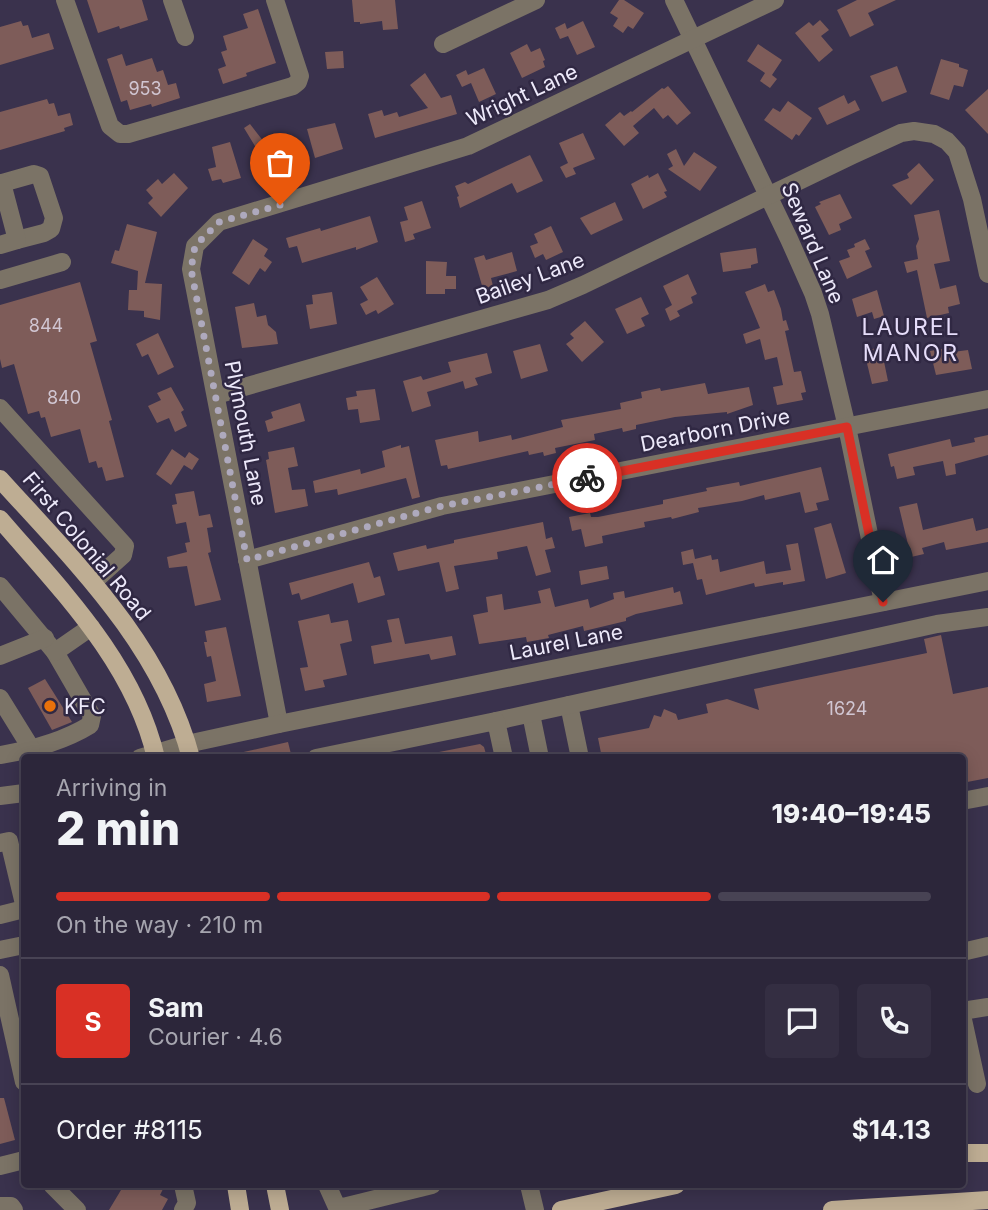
<!DOCTYPE html>
<meta charset="utf-8">
<style>
:root{--surface:#2c263a;--page:#342e42;--text:#f1f3f6;--muted:#a6a5af;--line:#484354;--accent:#d93025}
body{margin:0;font-family:Inter,sans-serif;background:var(--page);color:var(--text);height:100vh;display:flex;flex-direction:column;font-size:26px;white-space:nowrap}
*{box-sizing:border-box;margin:0}
p{font-size:23px;color:var(--muted)}
.icon{flex:none;width:38px;height:38px;fill:none;stroke:currentColor;stroke-width:2;stroke-linecap:round;stroke-linejoin:round}
.map{position:relative;flex:1;overflow:hidden}
.side{position:absolute;left:21px;top:754px;width:945px;height:434px;display:flex;flex-direction:column;background:var(--surface);border-radius:7px;box-shadow:0 4px 18px #0003,0 0 0 2px var(--line)}
.side>*{flex:none}
.pin{position:absolute;display:grid;place-items:center;width:60px;height:60px;color:#fff;margin:-72px -30px;border-radius:50% 50% 50% 0;rotate:-45deg;box-shadow:0 0 7px #0007}
.pin .icon{rotate:45deg}
.courier{position:absolute;display:grid;place-items:center;width:70px;height:70px;margin:-35px;border:5px solid #d93025;border-radius:50%;background:#fff;color:#222;box-shadow:0 2px 9px #0007}
.summary em{font-style:normal;font-weight:800}
.summary div{display:flex;flex-direction:column-reverse}
.summary{display:flex;align-items:center;justify-content:space-between;height:119px;padding:0 35px}
h1{font-size:46px;font-weight:800;line-height:52px}
.bar{display:grid;grid-template-columns:repeat(4,1fr);gap:10px 7px;align-content:center;height:84px;padding:0 35px}
.bar i{height:9px;border-radius:5px;background:var(--line)}
.bar .on{background:var(--accent)}
.bar p{grid-column:span 4}
.line{display:flex;align-items:center;gap:18px;padding:0 35px;border-top:2px solid var(--line)}
.line div{flex:1}
.round{display:grid;place-items:center;flex:none;width:74px;height:74px;border-radius:7px;background:var(--page)}
.map>svg:first-child{display:block}
</style>
<div class="map">
<svg width="988" height="1210" viewBox="0 0 988 1210">
<rect width="100%" height="100%" fill="#3a324d"/>
<g fill="#7e5c59">
<path d="M87,0H142L148,20L120,29L119,26L98,33Z"/>
<path d="M352,0H395L398,29L383,30L382,21L360,24V22H354Z"/>
<path d="M619,0H624L644,13L633,29L628,26L623,33L613,26L618,18L610,13Z"/>
<path d="M857,0H896L868,13L874,25L850,37L837,10Z"/>
<path d="M258,9L276,63L246,73L247,76L223,84L218,69L226,66L221,52L227,50L223,36L248,28L243,14Z"/>
<path d="M820,20L829,30L821,36L833,50L819,62L795,33L809,22L813,26Z"/>
<path d="M21,21L23,26L28,25L32,38L49,33L54,49L0,65V27Z"/>
<path d="M583,21L595,47L577,55L568,36L560,39L555,28L565,23L567,29Z"/>
<path d="M527,44L531,52L540,48L545,60L543,61L545,67L522,78L510,53Z"/>
<path d="M758,44L782,60L772,75L777,79L770,88L760,81L765,73L747,61Z"/>
<path d="M343,51L344,68L327,69L325,52Z"/>
<path d="M122,54L126,66L152,58L157,72L163,70L168,85L176,83L180,98L152,107L151,104L130,110L127,100L121,102L107,59Z"/>
<path d="M941,59L959,64V67L968,70L963,87L954,85L949,100L930,94Z"/>
<path d="M897,66L907,92L882,102L870,76Z"/>
<path d="M484,68L496,94L479,102L471,83L462,87L456,75L466,70L468,75Z"/>
<path d="M425,73L441,98L451,95L457,114L375,138L368,114L382,110L384,116L397,112L399,117L428,108L410,85Z"/>
<path d="M668,86L691,113L677,125L668,115L663,119L654,108L633,126L639,133L624,146L605,125L620,112L624,116L631,111L632,112L662,88L664,89Z"/>
<path d="M988,89V134L965,110Z"/>
<path d="M844,95L848,104L855,100L860,110L827,125L818,108Z"/>
<path d="M47,99L49,104L54,103L58,116L70,113L73,125L64,128L65,131L0,150V112Z"/>
<path d="M788,101L812,118L799,136L796,134L792,140L764,120L773,108L780,112Z"/>
<path d="M335,123L343,149L315,158L307,129Z"/>
<path d="M250,124L264,142L272,137L277,144L285,139L295,156L270,171L244,128Z"/>
<path d="M583,133L595,159L573,168L576,174L566,178L560,167L568,163L559,143Z"/>
<path d="M230,142L241,178L223,183L221,179L212,181L208,169L216,167L212,147Z"/>
<path d="M676,149L684,166L694,152L717,167L700,191L668,169L673,166L667,154Z"/>
<path d="M530,155L543,181L517,193L512,183L460,208L457,197L459,196L455,186L465,182L468,184Z"/>
<path d="M919,163L934,180L911,205L892,185L909,178L907,174Z"/>
<path d="M174,173L188,188L161,217L148,203L153,198L146,190L158,179L162,184Z"/>
<path d="M658,173L667,191L664,192L667,197L643,209L631,184L648,175L649,178Z"/>
<path d="M840,194L852,218L839,224L841,230L829,235L815,207L821,204L819,202Z"/>
<path d="M422,201L431,228L413,234L415,239L405,242L400,222L408,220L404,207Z"/>
<path d="M615,202L623,220L591,235L580,218Z"/>
<path d="M939,210L950,261L934,264L940,289L956,285L960,304L948,307L949,313L927,318L917,270L907,273L904,262L918,259L916,246L919,239L914,215Z"/>
<path d="M370,216L378,242L356,250V247L302,263L297,246L289,248L286,238L320,228L321,231Z"/>
<path d="M127,224L157,232L145,283L162,284L160,320L144,317V311L128,310L129,290H137L138,271L111,263L115,250L119,251Z"/>
<path d="M551,226L563,252L546,260L543,254L535,258L530,246L538,243L534,234Z"/>
<path d="M253,239L268,249L264,256L272,262L265,272L260,268L249,285L232,273Z"/>
<path d="M865,239L870,249L865,251L872,267L847,279L839,261L850,257L847,250L855,247L854,244Z"/>
<path d="M756,248L758,263L751,265V268L723,272L720,253Z"/>
<path d="M512,252L517,271L491,278L493,286L483,289L474,258L484,255L486,260Z"/>
<path d="M426,261L447,262L446,276H456V289H445V294H426Z"/>
<path d="M688,274L697,294L691,297L693,303L677,311L680,316L670,321L665,309L672,305L663,286Z"/>
<path d="M377,277L394,304L378,314L376,310L366,315L360,304L368,300L360,287Z"/>
<path d="M80,282L97,341L90,343L112,420L109,421L124,477L106,481L102,467L98,468L96,461L89,463L80,429L51,437L45,417L41,418L39,411L28,414L14,364L2,368L0,359V305Z"/>
<path d="M765,284L768,292L774,290L781,309L783,321L786,320L789,330L785,331L794,372L801,371L806,392L801,393L803,400L777,405L773,387L783,385L777,357L765,360L760,339L746,344L743,334L760,328L745,292Z"/>
<path d="M877,290L884,316L874,319L872,312L857,317L852,299Z"/>
<path d="M332,292L337,324L310,329L306,305L313,304L312,295Z"/>
<path d="M641,297L649,314L641,318L645,326L627,334L615,309Z"/>
<path d="M254,303L257,317L266,315L268,325L276,332L278,344L242,348L235,307Z"/>
<path d="M585,321L604,342L582,362L566,344L574,338L570,334Z"/>
<path d="M158,333L174,367L158,375L148,354L142,357L136,344Z"/>
<path d="M540,344L548,371L521,379L513,351Z"/>
<path d="M881,347L888,381L872,384L864,351Z"/>
<path d="M952,347L953,352L968,350L972,369L936,375L930,351Z"/>
<path d="M487,353L492,373L475,378L478,385L465,389L463,381L427,392L431,406L412,412L403,381L421,376L423,380L451,372L448,362Z"/>
<path d="M705,383L708,394L749,387L753,405L727,414V412L675,417L636,425V429L623,432L622,428L594,434L595,440L555,448L556,453L544,456L543,452L529,455L528,451L448,469L447,465L441,466L435,440L478,431L479,442L511,435L512,440L563,427L561,420L621,409L620,403L642,398L641,392L660,388L661,391Z"/>
<path d="M171,387L184,410L181,412L187,426L175,432L169,418L157,423L148,406L161,400L157,393Z"/>
<path d="M375,389L380,420L360,423L358,409L348,410L346,398L357,396L356,391Z"/>
<path d="M300,403L305,421L268,432L265,421L273,418L271,412Z"/>
<path d="M988,435V455L955,464L956,474L946,476L943,461L913,467L915,475L897,479L894,466L891,467L888,454L950,439L952,447L975,442L974,438Z"/>
<path d="M401,445V448L409,446L420,497L412,499L406,478L338,495L337,489L315,493L313,481L360,469L361,474L385,467L382,451Z"/>
<path d="M294,447L298,466L288,468L292,490L305,489L308,506L275,513L266,460L269,459L268,452Z"/>
<path d="M172,449L185,458L189,452L199,459L192,470L184,465L171,485L156,474Z"/>
<path d="M821,467L829,500L816,503L818,510L805,513L800,492L765,500L764,495L742,501L698,508L699,512L672,519L671,517L644,522L645,527L602,536L603,543L585,547L581,529L572,531L569,517L590,513L591,517H598L663,504V500L707,491L706,488L739,482L740,486Z"/>
<path d="M194,491L199,516L210,514L213,527L207,528L211,552L208,553L221,600L195,606L187,566L169,568L167,557L187,552L185,543L190,542L186,522L176,524L172,505L177,504L175,494Z"/>
<path d="M917,503L923,530L973,518L976,531L988,528V542L946,550L944,542L922,548L924,554L911,557L899,507Z"/>
<path d="M543,522L546,539L552,537L555,548L545,550L551,572L536,576L527,546L497,552L498,559L454,566L459,589L446,592L439,562L398,571L393,553L426,545L427,549L454,543V540Z"/>
<path d="M831,523L846,573L826,579L814,528Z"/>
<path d="M798,543L805,581L783,585V582L755,587L754,583L706,595L702,579L697,580L693,563L683,565L681,552L693,549L695,559L711,555L712,560L718,559L720,572L764,561L766,574L791,570L786,545Z"/>
<path d="M369,562L374,578L380,576L385,595L358,603L353,583L301,600L299,593L292,595L289,583Z"/>
<path d="M607,566L609,579L581,585L579,571Z"/>
<path d="M673,587L674,593L680,591L683,604L636,614L626,618V621L584,631L583,626L548,635L549,638L527,642L526,637L479,644L473,615L488,612L486,597L502,594L504,610L541,603L538,591L550,588L555,607L588,599L590,608L614,599L613,593L624,591L625,598Z"/>
<path d="M329,614L331,623L348,620L352,641L340,644L347,675L323,680L325,687L305,691L300,668L308,667L298,621Z"/>
<path d="M399,618L405,644L452,636L456,655L431,660L429,654L374,664L371,646L392,642L387,620Z"/>
<path d="M226,627L241,696L207,702L204,684L216,681L211,656L207,657L204,642H207L205,631Z"/>
<path d="M941,635L953,694L988,687V778L962,783V758H602L598,738L649,728L654,715L661,717L664,709L676,714L678,720L708,713L706,704L727,699L759,710L754,689L927,653L924,639Z"/>
<path d="M45,679L72,722L52,730L28,688Z"/>
<path d="M288,742L292,758H240L239,753Z"/>
<path d="M480,744L484,747L487,758H439V752Z"/>
<path d="M0,1098H4L15,1140L0,1144Z"/>
<path d="M124,1185H156L163,1189L160,1195L168,1199L162,1210H109Z"/>
</g>
<g fill="none" stroke-linecap="round" stroke-linejoin="round">
<g stroke="#7b7366" stroke-width="18">
<path d="M65,0L110,126L120,134H128L293,86L298,82L300,76L275,0"/>
<path d="M172,0L185,37"/>
<path d="M674,0L789,239L813,293L820,314L847,427L883,602"/>
<path d="M443,44L536,0"/>
<path d="M2,183L34,174L40,176L54,218L51,229L44,233L17,240"/>
<path d="M0,184L2,183L17,240L0,245"/>
<path d="M0,280L62,262"/>
<path d="M216,395L548,300L583,285L853,155L901,133L914,131L934,134L947,141L957,152L972,199L988,274"/>
<path d="M0,408L125,546L123,555L93,582"/>
<path d="M247,560L442,506L988,399"/>
<path d="M0,586L55,652L92,716L90,725C64,741 31,750 0,755"/>
<path d="M55,652L91,627"/>
<path d="M0,656L45,638"/>
<path d="M0,698L31,748"/>
<path d="M569,705L580,758"/>
<path d="M531,714L540,758"/>
<path d="M496,721L937,624L988,617"/>
<path d="M279,724L191,269L195,246L219,222L468,146L775,0"/>
<path d="M140,758L187,744L279,724L988,581"/>
<path d="M316,758L496,721L504,758"/>
<path d="M0,796L24,793"/>
<path d="M962,801L988,796"/>
<path d="M0,843L9,841L24,904"/>
<path d="M0,915L24,909"/>
<path d="M0,950L24,945"/>
<path d="M962,952L988,946"/>
<path d="M0,975L24,1082"/>
<path d="M962,1011L988,1007"/>
<path d="M962,1015L977,1084"/>
<path d="M0,1166L24,1160"/>
<path d="M52,1185L77,1210"/>
<path d="M327,1185L336,1205L343,1207L432,1185"/>
<path d="M529,1185L535,1210"/>
<path d="M0,1206H11L14,1210"/>
<path d="M183,1210L187,1203L183,1185"/>
</g>
<g stroke="#bead93" stroke-width="18">
<path d="M0,479C76,563 161,645 191,758"/>
<path d="M0,519C61,590 134,663 156,758"/>
<path d="M962,1153H988"/>
<path d="M236,1185L240,1210"/>
<path d="M275,1185L280,1210"/>
<path d="M561,1210L676,1185"/>
<path d="M832,1210L988,1200"/>
</g>
</g>
<g fill="none" stroke-linecap="round" stroke-linejoin="round">
<path stroke="#aea9bd" stroke-width="7" stroke-dasharray="0 12.6" d="M280,205L219,222L195,246L191,269L247,560L442,506L587,478"/>
<path stroke="#d93025" stroke-width="9" d="M587,478L847,427L883,602"/>
</g>
<circle fill="#e8710a" stroke="#302843" stroke-width="2.5" cx="50" cy="706" r="7"/>
<g text-anchor="middle" dominant-baseline="central" stroke-width="5" stroke-linejoin="round" paint-order="stroke">
<g font-size="18" fill="#d1c6d2">
<text x="145" y="88">953</text>
<text x="46" y="325">844</text>
<text x="64" y="397">840</text>
<text x="847" y="708">1624</text>
</g>
<g font-size="21" fill="#ede9fa" stroke="#302843">
<text transform="translate(522 95) rotate(-25)">Wright Lane</text>
<text transform="translate(813 243) rotate(67)">Seward Lane</text>
<text transform="translate(530 278) rotate(-20)">Bailey Lane</text>
<text transform="translate(715 430) rotate(-11)">Dearborn Drive</text>
<text transform="translate(246 433) rotate(79)">Plymouth Lane</text>
<text transform="translate(87 546) rotate(50)">First Colonial Road</text>
<text transform="translate(566 642) rotate(-11)">Laurel Lane</text>
</g>
<g font-size="21" fill="#ede9fa" stroke="#302843" text-anchor="start">
<text x="64" y="706">KFC</text>
</g>
<g font-size="23" letter-spacing="2" fill="#e6ddfa" stroke="#302843">
<text x="911" y="327">LAUREL<tspan x="911" dy="26">MANOR</tspan></text>
</g>
</g>
</svg>
<div class="pin" style="left:280px;top:205px;background:#ea580c"><svg class="icon" aria-label="bag" viewBox="0 0 24 24"><path d="M5 8h14l-1 12H6zM9 8a3 3 0 0 1 6 0"/></svg></div>
<div class="pin" style="left:883px;top:602px;background:#1f2937"><svg class="icon" aria-label="home" viewBox="0 0 24 24"><path d="M3 11l9-7 9 7M6 9v11h12V9"/></svg></div>
<div class="courier" style="left:587px;top:478px"><svg class="icon" aria-label="bike" viewBox="0 0 24 24"><circle cx="6" cy="16" r="4"/><circle cx="18" cy="16" r="4"/><path d="M6 16l4-8h5l3 8M10 8l3 8H6M13 5h3"/></svg></div>
<section class="side">
<div class="summary"><div><h1>2 min</h1><p>Arriving in</p></div><em>19:40–19:45</em></div>
<div class="bar"><i class="on"></i><i class="on"></i><i class="on"></i><i></i><p>On the way · 210 m</p></div>
<div class="line" style="height:126px"><b class="round" style="background:var(--accent);color:#fff">S</b><div><b>Sam</b><p>Courier · 4.6</p></div><a class="round"><svg class="icon" aria-label="chat" viewBox="0 0 24 24"><path d="M4 5h16v11H9l-5 4z"/></svg></a><a class="round"><svg class="icon" aria-label="phone" viewBox="0 0 24 24"><path d="M5 4h4l2 5-3 2q2 4 5 5l2-3 5 2v4C11 20 4 13 5 4z"/></svg></a></div>
<div class="line" style="height:91px"><div>Order #8115</div><b>$14.13</b></div>
</section>
</div>
